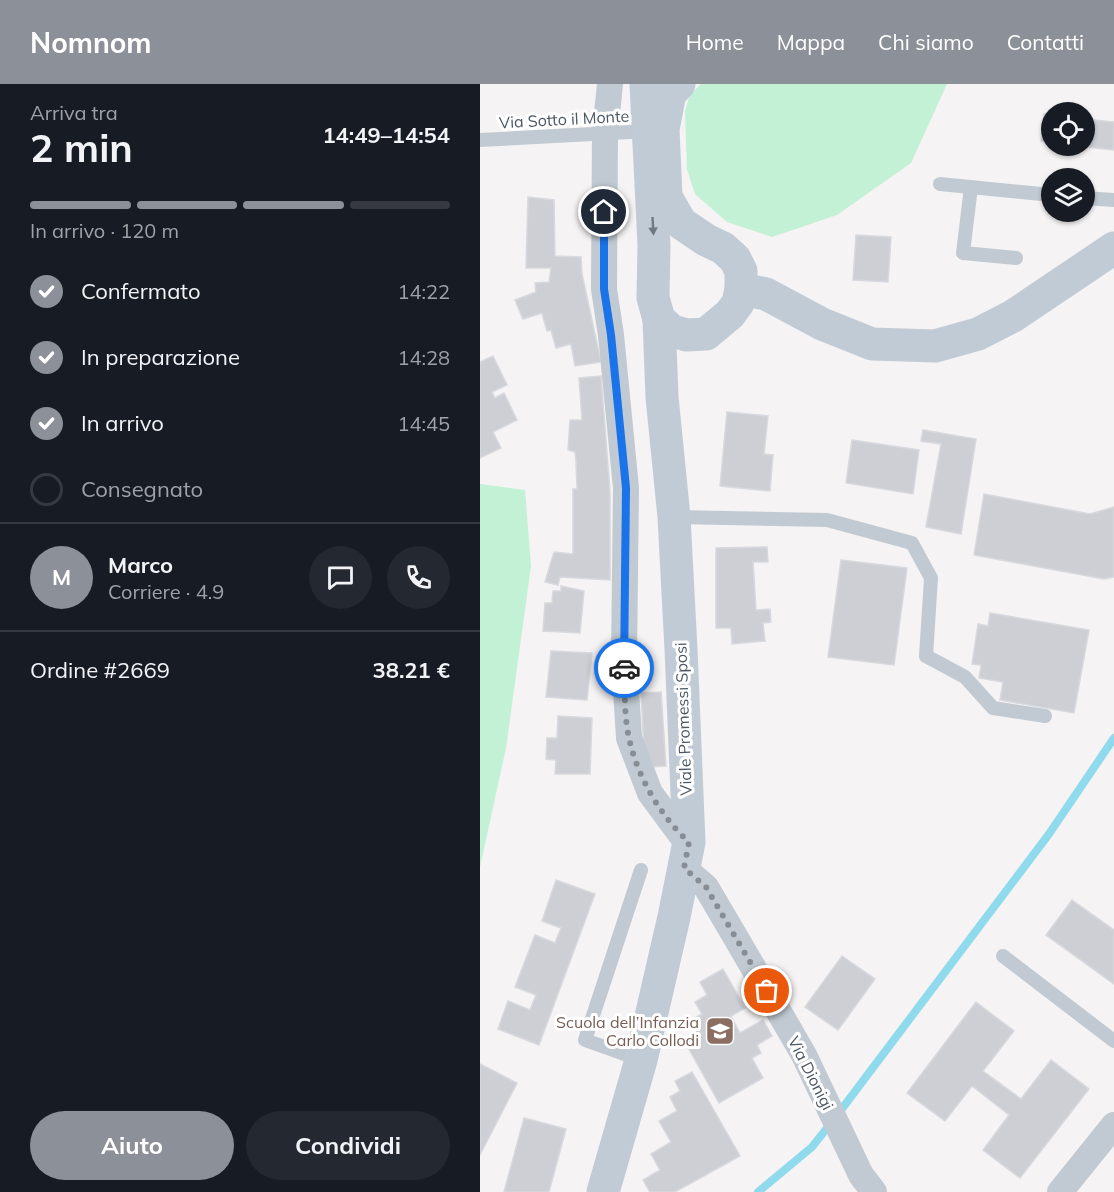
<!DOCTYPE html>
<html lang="it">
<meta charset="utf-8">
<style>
:root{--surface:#171b24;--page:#242831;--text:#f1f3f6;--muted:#9ea1a6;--line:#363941;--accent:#8c9099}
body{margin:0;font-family:Mulish,sans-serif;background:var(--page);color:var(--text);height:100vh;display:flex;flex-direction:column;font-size:22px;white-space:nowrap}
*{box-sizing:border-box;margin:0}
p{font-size:20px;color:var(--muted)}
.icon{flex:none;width:33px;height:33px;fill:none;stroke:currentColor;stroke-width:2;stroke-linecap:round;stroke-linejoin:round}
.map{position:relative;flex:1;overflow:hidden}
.sheet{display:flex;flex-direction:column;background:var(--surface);width:480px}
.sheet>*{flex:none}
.controls{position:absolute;left:561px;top:18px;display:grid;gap:12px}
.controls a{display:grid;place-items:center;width:54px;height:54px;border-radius:50%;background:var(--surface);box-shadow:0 2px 4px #0004;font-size:30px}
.pin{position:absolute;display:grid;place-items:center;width:51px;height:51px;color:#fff;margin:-26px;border:3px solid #fff;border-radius:50%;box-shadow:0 2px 6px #0007}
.courier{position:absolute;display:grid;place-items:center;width:60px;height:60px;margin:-30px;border:4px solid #1a73e8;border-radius:50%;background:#fff;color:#222;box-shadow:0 2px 8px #0007}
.head em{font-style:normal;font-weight:700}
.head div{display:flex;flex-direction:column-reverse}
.head{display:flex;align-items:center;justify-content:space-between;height:102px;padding:0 30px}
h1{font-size:39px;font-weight:700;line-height:45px}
.bar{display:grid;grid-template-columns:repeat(4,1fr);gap:9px 6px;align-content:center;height:72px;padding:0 30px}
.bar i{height:8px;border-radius:4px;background:var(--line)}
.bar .current{background:var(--accent)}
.bar p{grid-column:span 4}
.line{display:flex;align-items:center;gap:15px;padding:0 30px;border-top:2px solid var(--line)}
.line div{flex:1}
.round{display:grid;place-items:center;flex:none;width:63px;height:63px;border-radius:32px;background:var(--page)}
ol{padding:0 30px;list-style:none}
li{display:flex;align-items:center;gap:18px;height:66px}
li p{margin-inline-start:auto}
li .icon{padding:6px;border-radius:50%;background:var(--accent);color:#fff;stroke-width:4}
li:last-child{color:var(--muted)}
li i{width:33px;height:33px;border:3px solid var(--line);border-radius:50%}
.cta{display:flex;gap:12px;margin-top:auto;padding:12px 30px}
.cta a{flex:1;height:69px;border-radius:36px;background:var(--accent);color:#fff;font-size:24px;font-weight:700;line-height:69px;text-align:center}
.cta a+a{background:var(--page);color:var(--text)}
header{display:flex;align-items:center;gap:36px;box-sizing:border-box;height:84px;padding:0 30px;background:var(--accent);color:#fff}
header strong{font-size:28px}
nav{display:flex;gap:33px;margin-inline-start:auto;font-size:21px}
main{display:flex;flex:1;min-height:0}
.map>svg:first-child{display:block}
</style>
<header>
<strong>Nomnom</strong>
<nav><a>Home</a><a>Mappa</a><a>Chi siamo</a><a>Contatti</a></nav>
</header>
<main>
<section class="sheet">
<div class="head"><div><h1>2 min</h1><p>Arriva tra</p></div><em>14:49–14:54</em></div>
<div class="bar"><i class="current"></i><i class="current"></i><i class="current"></i><i></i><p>In arrivo · 120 m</p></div>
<ol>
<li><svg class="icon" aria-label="check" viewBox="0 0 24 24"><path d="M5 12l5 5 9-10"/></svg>Confermato<p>14:22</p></li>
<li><svg class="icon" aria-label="check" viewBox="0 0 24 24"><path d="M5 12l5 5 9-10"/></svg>In preparazione<p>14:28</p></li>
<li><svg class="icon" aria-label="check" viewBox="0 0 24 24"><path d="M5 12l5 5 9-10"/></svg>In arrivo<p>14:45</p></li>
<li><i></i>Consegnato</li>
</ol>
<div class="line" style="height:108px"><b class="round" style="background:var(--accent);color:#fff">M</b><div><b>Marco</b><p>Corriere · 4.9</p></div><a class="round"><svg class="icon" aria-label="chat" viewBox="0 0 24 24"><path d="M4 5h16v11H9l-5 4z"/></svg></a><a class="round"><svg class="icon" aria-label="phone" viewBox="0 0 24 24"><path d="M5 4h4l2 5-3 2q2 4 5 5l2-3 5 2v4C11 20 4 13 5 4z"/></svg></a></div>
<div class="line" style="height:78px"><div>Ordine #2669</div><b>38.21 €</b></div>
<div class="cta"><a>Aiuto</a><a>Condividi</a></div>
</section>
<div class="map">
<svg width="634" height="1108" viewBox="0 0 634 1108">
<rect width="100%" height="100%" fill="#f5f3f3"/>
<g fill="#c3f1d5">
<path d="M221,0H467L431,79L357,131L292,153L247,138L215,110L207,85L205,27L210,11Z"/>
<path d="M0,400L45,406L51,482L26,664L0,783Z"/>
</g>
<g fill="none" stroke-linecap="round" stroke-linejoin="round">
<g stroke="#90daee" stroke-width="8">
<path d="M358,1030L569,750L634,654"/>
<path d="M278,1108L332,1063L351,1039"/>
</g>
</g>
<g fill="#cdcfd5" stroke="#d7d9de" stroke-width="1.5">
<path d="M564,30L572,31V59L561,57Z"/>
<path d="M604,35L634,38V66L596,62H604Z"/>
<path d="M48,113L74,116L75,172L101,173L102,190L121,278L95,282L91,260L76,264L71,246L67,247L62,229L43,235L35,216L56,208L55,199L69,198L71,184H46Z"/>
<path d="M376,151L411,153L408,198L373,196Z"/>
<path d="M13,272L27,301L12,308L15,314L24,309L37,336L13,348L21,364L0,374V278Z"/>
<path d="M121,292L130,407V496L80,493L78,501L65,498L74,468L93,470V405H97L96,377L95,368L88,366L90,336H102L99,294Z"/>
<path d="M247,328L288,332L284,370L293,371L290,407L240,402Z"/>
<path d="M443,346L496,355L481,450L446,443L461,360L441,357Z"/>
<path d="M372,356L439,366L433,410L366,399Z"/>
<path d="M504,410L610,430L634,423V493L624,495L494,471Z"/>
<path d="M287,463L288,478H273L276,526L290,525L291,538L283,539L285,557L252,560L251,544H236V464Z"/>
<path d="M361,476L427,484L414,581L348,573Z"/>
<path d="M81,502L104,507L100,549L63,547L65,519H72L73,507H81Z"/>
<path d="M510,529L609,546L594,629L520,616L523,598L499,594L501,581L492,580L498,540L508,542Z"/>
<path d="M71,567L112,569L107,616L66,613Z"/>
<path d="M181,608L186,682L171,683L164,668L161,609Z"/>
<path d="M78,632L112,634L110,690H75L76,676L66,675L67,654H77Z"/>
<path d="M76,796L115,810L59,961L18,945L28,917L50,926L56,911L35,903L55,851L75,859L81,844L62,837Z"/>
<path d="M592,816L634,846V900L566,851Z"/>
<path d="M362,872L395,895L358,946L325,923Z"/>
<path d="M243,885L265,924L251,932L260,949L283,936L292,952L277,961L281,969L272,974L283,994L239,1019L205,958L217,951L210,937L222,930L215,918L227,911L220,898Z"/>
<path d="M496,918L534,947L503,987L541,1015L571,976L609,1005L540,1094L503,1066L529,1031L492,1002L465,1037L427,1009Z"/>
<path d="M0,980L37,999L0,1071Z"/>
<path d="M212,988L260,1072L195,1108H170L163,1096L180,1086L171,1070L191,1058L179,1037L197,1027L190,1013L200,1007L195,997Z"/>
<path d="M44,1034L86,1045L69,1108H24Z"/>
</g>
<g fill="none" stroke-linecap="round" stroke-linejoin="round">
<g stroke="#c1cad2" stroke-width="14">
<path d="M0,56L169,47"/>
<path d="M460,100L572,111"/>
<path d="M491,103L483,169L536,174"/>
<path d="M604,114L634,116"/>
<path d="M194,433L347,436L432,459L451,494L446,572L485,593L513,624L565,632"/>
<path d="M161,786L105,956L161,976"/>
<path d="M523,872L634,957"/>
</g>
<g stroke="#c1cad2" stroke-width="26">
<path d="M130,0L125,49L124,205L131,251L146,404L144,573L149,654L170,709L201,751L209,758"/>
<path d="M204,784L226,803L256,854L324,971L381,1091L394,1108"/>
<path d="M580,1108L634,1041"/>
</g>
<g stroke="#c1cbd6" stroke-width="33">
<path d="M166,0L174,161L173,214L179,235L192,247L207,251L226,250L250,230L258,219L261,205V187L255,175L243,164L226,156L201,139L186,113L183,45L190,9L199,0"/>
<path d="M261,205L286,210L342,240L392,260L455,262L498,250L533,232L634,164"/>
<path d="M123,1108L161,976L194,833L209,758L201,565L194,433L182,313L179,235"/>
</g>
</g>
<defs><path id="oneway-solid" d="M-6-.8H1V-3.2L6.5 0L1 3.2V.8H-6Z" transform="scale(1.5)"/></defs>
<use fill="#6e7984" href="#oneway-solid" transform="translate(173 142) rotate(87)"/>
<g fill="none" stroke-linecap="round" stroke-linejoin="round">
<path stroke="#868d94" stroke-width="6" stroke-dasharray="0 10.8" d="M144,584C145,607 144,632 149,654C157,692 180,732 209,758L204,784L226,803L287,907"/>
<path stroke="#1a73e8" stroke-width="8" d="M124,128V205L131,251L146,404L144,584"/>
</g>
<defs>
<g id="school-square" transform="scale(1.5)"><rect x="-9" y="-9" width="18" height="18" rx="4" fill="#8d6e63" stroke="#fff"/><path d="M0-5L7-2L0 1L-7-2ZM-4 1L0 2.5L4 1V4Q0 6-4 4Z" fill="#fff"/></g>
</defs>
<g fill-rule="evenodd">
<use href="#school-square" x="240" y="947"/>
</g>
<g text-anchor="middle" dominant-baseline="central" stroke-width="6" stroke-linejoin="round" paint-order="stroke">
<g font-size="16" fill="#4a5661" stroke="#fff">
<text transform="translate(84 35) rotate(-3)">Via Sotto il Monte</text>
<text transform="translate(203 635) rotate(-92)">Viale Promessi Sposi</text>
<text transform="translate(331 989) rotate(63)">Via Dionigi</text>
</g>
<g font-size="16" fill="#785e54" stroke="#fff" text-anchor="end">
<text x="219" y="938">Scuola dell’Infanzia<tspan x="219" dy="18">Carlo Collodi</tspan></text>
</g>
</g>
</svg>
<div class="controls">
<a><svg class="icon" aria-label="locate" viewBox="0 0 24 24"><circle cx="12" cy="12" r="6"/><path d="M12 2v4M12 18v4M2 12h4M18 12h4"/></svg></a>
<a><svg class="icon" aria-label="layers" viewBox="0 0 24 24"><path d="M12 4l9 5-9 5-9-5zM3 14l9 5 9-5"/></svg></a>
</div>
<div class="pin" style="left:287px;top:907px;background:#ea580c"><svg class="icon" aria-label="bag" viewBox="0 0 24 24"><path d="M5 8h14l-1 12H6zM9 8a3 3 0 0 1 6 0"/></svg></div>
<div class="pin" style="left:124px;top:128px;background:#1f2937"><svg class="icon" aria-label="home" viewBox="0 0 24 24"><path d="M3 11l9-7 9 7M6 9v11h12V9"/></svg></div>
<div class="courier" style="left:144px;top:584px"><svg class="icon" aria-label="car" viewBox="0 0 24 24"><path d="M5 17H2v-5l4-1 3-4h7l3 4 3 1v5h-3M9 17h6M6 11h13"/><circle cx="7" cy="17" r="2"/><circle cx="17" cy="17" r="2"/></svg></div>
</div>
</main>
